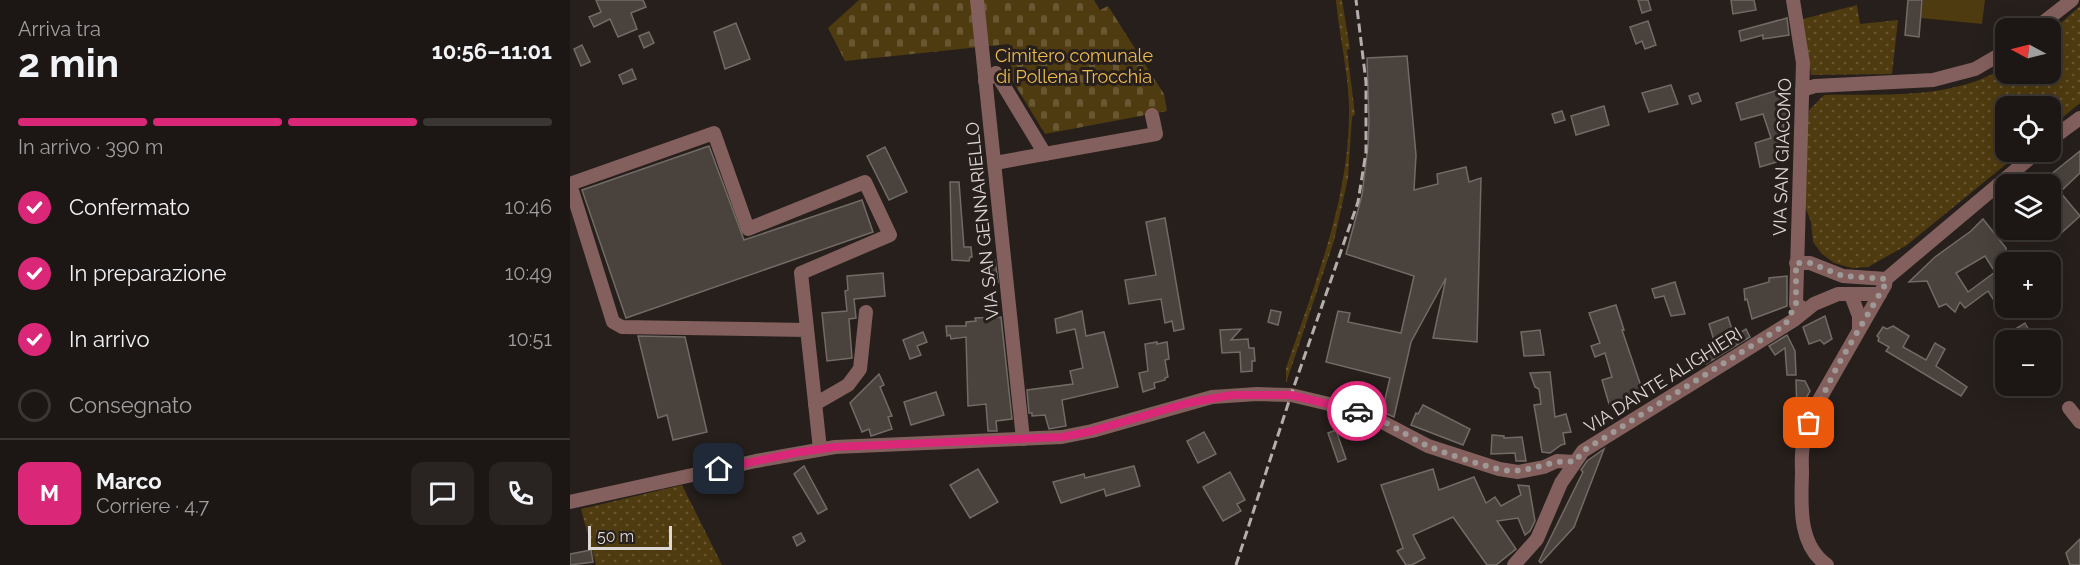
<!DOCTYPE html>
<html lang="it">
<meta charset="utf-8">
<style>
:root{--surface:#1c1715;--page:#292422;--text:#f1f3f6;--muted:#a09fa0;--line:#3a3634;--accent:#db2777}
body{margin:0;font-family:Raleway,sans-serif;background:var(--page);color:var(--text);height:100vh;display:flex;flex-direction:column;font-size:22px;white-space:nowrap}
*{box-sizing:border-box;margin:0}
p{font-size:20px;color:var(--muted)}
.icon{flex:none;width:33px;height:33px;fill:none;stroke:currentColor;stroke-width:2;stroke-linecap:round;stroke-linejoin:round}
.map{position:relative;flex:1;overflow:hidden}
.sheet{display:flex;flex-direction:column;background:var(--surface);width:570px}
.sheet>*{flex:none}
.needle{width:39px;rotate:277deg}
.tools{position:absolute;left:1425px;top:18px;display:grid;gap:12px}
.tools a{display:grid;place-items:center;width:66px;height:66px;border-radius:12px;background:var(--surface);box-shadow:0 6px 24px #0002,0 0 0 2px var(--line);font-size:30px}
.scale{position:absolute;left:18px;bottom:15px;width:84px;box-sizing:border-box;padding-left:6px;border:3px solid #ded9d7;border-top:0;font-size:16px;line-height:21px;white-space:nowrap;color:#ded9d7;-webkit-text-stroke:4px #261f1c;paint-order:stroke}
.pin{position:absolute;display:grid;place-items:center;width:51px;height:51px;color:#fff;margin:-26px;border-radius:12px;box-shadow:0 3px 9px #0006}
.courier{position:absolute;display:grid;place-items:center;width:60px;height:60px;margin:-30px;border:4px solid #db2777;border-radius:50%;background:#fff;color:#222;box-shadow:0 2px 8px #0007}
.summary em{font-style:normal;font-weight:700}
.summary div{display:flex;flex-direction:column-reverse}
.summary{display:flex;align-items:center;justify-content:space-between;height:102px;padding:0 18px}
h1{font-size:39px;font-weight:700;line-height:45px}
.bar{display:grid;grid-template-columns:repeat(4,1fr);gap:9px 6px;align-content:center;height:72px;padding:0 18px}
.bar i{height:8px;border-radius:4px;background:var(--line)}
.bar .selected{background:var(--accent)}
.bar p{grid-column:span 4}
.line{display:flex;align-items:center;gap:15px;padding:0 18px;border-top:2px solid var(--line)}
.line div{flex:1}
.round{display:grid;place-items:center;flex:none;width:63px;height:63px;border-radius:12px;background:var(--page)}
ol{padding:0 18px;list-style:none}
li{display:flex;align-items:center;gap:18px;height:66px}
li p{margin-inline-start:auto}
li .icon{padding:6px;border-radius:50%;background:var(--accent);color:#fff;stroke-width:4}
li:last-child{color:var(--muted)}
li i{width:33px;height:33px;border:3px solid var(--line);border-radius:50%}
main{display:flex;flex:1;min-height:0}
.map>svg:first-child{display:block}
</style>
<main>
<section class="sheet">
<div class="summary"><div><h1>2 min</h1><p>Arriva tra</p></div><em>10:56–11:01</em></div>
<div class="bar"><i class="selected"></i><i class="selected"></i><i class="selected"></i><i></i><p>In arrivo · 390 m</p></div>
<ol>
<li><svg class="icon" aria-label="check" viewBox="0 0 24 24"><path d="M5 12l5 5 9-10"/></svg>Confermato<p>10:46</p></li>
<li><svg class="icon" aria-label="check" viewBox="0 0 24 24"><path d="M5 12l5 5 9-10"/></svg>In preparazione<p>10:49</p></li>
<li><svg class="icon" aria-label="check" viewBox="0 0 24 24"><path d="M5 12l5 5 9-10"/></svg>In arrivo<p>10:51</p></li>
<li><i></i>Consegnato</li>
</ol>
<div class="line" style="height:108px"><b class="round" style="background:var(--accent);color:#fff">M</b><div><b>Marco</b><p>Corriere · 4.7</p></div><a class="round"><svg class="icon" aria-label="chat" viewBox="0 0 24 24"><path d="M4 5h16v11H9l-5 4z"/></svg></a><a class="round"><svg class="icon" aria-label="phone" viewBox="0 0 24 24"><path d="M5 4h4l2 5-3 2q2 4 5 5l2-3 5 2v4C11 20 4 13 5 4z"/></svg></a></div>
</section>
<div class="map">
<svg width="1510" height="565" viewBox="0 0 1510 565">
<defs>
<pattern id="grass-dots" width="8" height="8" patternUnits="userSpaceOnUse" patternTransform="scale(1.5)"><rect width="8" height="8" fill="#4f3b10"/><path d="M2 2h.1M6 6h.1" fill="none" stroke="#685732" stroke-width="1.8" stroke-linecap="round"/></pattern>
<pattern id="cemetery-stones" width="16" height="16" patternUnits="userSpaceOnUse" patternTransform="scale(1.5)"><rect width="16" height="16" fill="#4f3b10"/><path d="M2 7V4a2 2 0 0 1 4 0v3zM10 15v-3a2 2 0 0 1 4 0v3z" fill="#685732"/></pattern>
</defs>
<rect width="100%" height="100%" fill="#261f1c"/>
<g fill="url(#grass-dots)">
<path d="M766,0H772L780,49L777,50L785,114L782,117L778,178L764,241L716,383V368C745,283 781,196 779,105C778,70 769,35 766,0Z"/>
<path d="M1287,5L1290,24L1328,20L1322,74L1241,75L1233,19Z"/>
<path d="M1510,6V103L1481,127L1480,106H1436V152H1451L1337,245L1298,267L1282,268L1264,263L1252,254L1243,242L1241,222L1234,204L1238,116L1240,109L1254,95C1313,94 1383,100 1435,67L1436,74H1480L1481,32Z"/>
<path d="M112,485L152,565H26L11,509Z"/>
</g>
<path fill="url(#cemetery-stones)" d="M289,0H524L530,10L538,6L594,94L597,111L475,134L442,80L439,44L275,61L258,28Z"/>
<path fill="#4f3b10" d="M1353,0H1415L1412,24L1351,18Z"/>
<g fill="#49423d" stroke="#726b65" stroke-width="1.5" fill-rule="evenodd">
<path d="M26,0H73L76,7L61,13L67,29L48,37L40,19L24,27L19,17L31,12Z"/>
<path d="M1068,0H1078L1081,10L1072,13Z"/>
<path d="M1161,0H1184L1186,10L1163,14Z"/>
<path d="M1338,0H1352L1349,37L1335,35Z"/>
<path d="M1217,18L1219,35L1193,39V35L1171,41L1169,31Z"/>
<path d="M1078,21L1086,45L1075,49L1072,41L1066,44L1060,27Z"/>
<path d="M166,23L180,59L155,69L144,32Z"/>
<path d="M79,32L84,43L74,48L69,36Z"/>
<path d="M12,45L20,62L11,66L4,49Z"/>
<path d="M837,56L846,155L844,190L868,184L867,174L896,167L899,182L911,178L907,342L863,338L876,278L841,342L824,417L812,412L820,378L756,362L768,311L780,313L778,322L831,333L844,276L776,254L792,195L798,146L799,120L797,58Z"/>
<path d="M62,69L66,79L53,84L49,75Z"/>
<path d="M1101,85L1108,104L1079,112L1072,93Z"/>
<path d="M1215,88L1217,123L1213,125L1217,138L1214,144L1217,159L1190,167L1185,143L1201,138L1193,114L1171,120L1166,103Z"/>
<path d="M1128,93L1131,101L1122,104L1119,96Z"/>
<path d="M1034,106L1039,125L1006,135L1001,116Z"/>
<path d="M992,111L995,120L985,123L982,114Z"/>
<path d="M139,146L174,240L292,200L303,232L56,318L12,190Z"/>
<path d="M315,147L337,192L319,200L297,156Z"/>
<path d="M1510,151V173L1490,192L1510,216L1489,235L1480,228V215L1490,207L1482,199L1480,201V184H1469Z"/>
<path d="M380,182H389L394,247H401L402,257H400L399,261L382,260Z"/>
<path d="M595,218L614,329L604,331L602,321L595,323L591,299L559,304L555,280L586,275L576,222Z"/>
<path d="M1413,219L1436,248V305L1429,308L1418,291L1395,308L1390,302L1385,312L1376,304L1369,307L1357,281L1339,282L1365,257L1401,231ZM1415,256L1425,272L1398,292L1386,273Z"/>
<path d="M425,260L428,282L420,283L417,262Z"/>
<path d="M313,273L315,296L284,299L286,318L279,319L282,358L257,361L252,313L277,311L275,291L278,290L277,276Z"/>
<path d="M1217,276V306L1182,319L1177,299L1175,300L1174,289L1199,282V278Z"/>
<path d="M1105,282L1115,314L1101,316L1094,296L1085,298L1082,289Z"/>
<path d="M1046,305L1054,330H1052L1074,395L1039,404L1032,380L1042,377L1035,353L1025,357L1021,346L1030,343L1019,313Z"/>
<path d="M701,310L711,312L708,325L698,322Z"/>
<path d="M512,311L516,336L534,332L548,387L492,400L496,426L479,429L475,415L462,416V413H459L457,390L503,384L500,371L513,368L505,329L487,333L485,319Z"/>
<path d="M1255,316L1262,339L1254,344L1250,340L1239,344L1233,327Z"/>
<path d="M431,317L442,419L426,421L427,431H418L416,404L398,406L396,337L381,339L380,335L377,336L376,326H396V322L406,321L405,318Z"/>
<path d="M1158,317L1164,336L1176,329L1180,337L1136,364L1131,356L1146,347L1139,324Z"/>
<path d="M1455,323L1460,332L1454,337L1447,328Z"/>
<path d="M1323,326L1339,336L1333,347L1356,360L1365,343L1375,349L1366,366L1397,387L1391,396L1316,351L1319,347L1308,341L1309,338L1307,336L1313,327L1317,329Z"/>
<path d="M671,329L661,340L678,339L679,348H684L685,361H682V371L671,372L670,352L652,353L650,330Z"/>
<path d="M970,330L974,355L954,356L951,332Z"/>
<path d="M353,332L357,342L347,346L351,355L340,359L333,340Z"/>
<path d="M1217,335L1225,351L1226,375H1217L1215,348L1205,355L1199,346Z"/>
<path d="M68,336L115,337L137,432L103,440L97,415L88,418Z"/>
<path d="M587,342V344L597,342L599,359L595,360L598,377L595,378V380L584,383L585,388L573,392L569,373L578,371L575,344Z"/>
<path d="M980,372L985,417L996,414L1001,432L993,433L995,444L991,445L980,453L972,452L964,405L971,404L969,389L965,387L960,373Z"/>
<path d="M309,374L314,385L310,387L322,416L318,417L322,429L301,436L299,429L292,432L280,403Z"/>
<path d="M1226,380L1235,381L1240,391L1227,415Z"/>
<path d="M366,392L374,415L341,425L334,402Z"/>
<path d="M853,405L900,429L893,445L841,425L846,413L848,414Z"/>
<path d="M766,430L776,459L768,462L758,433Z"/>
<path d="M634,432L646,454L628,463L617,441Z"/>
<path d="M922,435L934,436V438L952,437L956,461H946L945,453L921,454Z"/>
<path d="M1034,449L1004,527L971,563L969,561L1013,472L1011,470L1017,461Z"/>
<path d="M234,466L257,509L248,514L224,474Z"/>
<path d="M564,466L570,486L536,496L534,489L491,503L483,482L514,474L515,478Z"/>
<path d="M408,469L428,502L400,518L380,485Z"/>
<path d="M863,469L869,490L904,477L916,503L925,497L931,506L951,495L948,485L959,486L965,521L960,531L955,535L948,518L927,521L946,549L926,565H917L883,517L843,535L855,558L842,565H836L827,551L833,548L811,485Z"/>
<path d="M660,472L675,500L667,504L671,511L653,521L633,487Z"/>
<path d="M231,533L235,541L227,546L223,537Z"/>
<path d="M1510,539V565H1500L1496,553Z"/>
<path d="M21,550L23,562L0,565V554Z"/>
</g>
<g fill="none" stroke-linecap="round" stroke-linejoin="round">
<g stroke="#83605d" stroke-width="14">
<path d="M407,0L453,439"/>
<path d="M1223,0L1233,63L1226,304L1236,310"/>
<path d="M1466,28L1502,0"/>
<path d="M415,81L426,73L475,154"/>
<path d="M1232,90L1245,86L1363,80L1405,69L1436,51"/>
<path d="M1480,140L1510,118"/>
<path d="M425,163L586,134L582,115"/>
<path d="M1226,263H1240L1273,276L1316,279"/>
<path d="M1281,295L1289,316V329"/>
<path d="M237,330L52,327L43,322L0,184L144,133L178,229L295,182L320,235L231,273L250,449"/>
<path d="M245,404L278,385L290,369L296,312"/>
<path d="M1499,408L1510,422"/>
<path d="M0,502L186,461L265,447L492,437L522,431L642,397L687,394L721,395L793,412L858,446L929,469L948,472L974,467L987,461L1005,462"/>
<path d="M944,565L967,539L991,483L1013,451L1168,355L1224,320L1244,304L1268,294H1310"/>
<path d="M1257,565C1228,545 1231,505 1232,474C1232,465 1231,455 1233,446C1235,431 1242,416 1248,402L1315,285L1316,279L1467,152"/>
</g>
<path stroke="#b4afac" stroke-width="3" stroke-dasharray="9 4.5" stroke-linecap="butt" d="M666,565L721,395L788,202L796,152V82L786,0"/>
</g>
<g fill="none" stroke-linecap="round" stroke-linejoin="round">
<path stroke="#9e9896" stroke-width="6" stroke-dasharray="0 10.8" d="M787,411C812,417 834,435 858,446C880,455 904,463 928,469C960,476 977,458 1005,462L1013,451L1215,325L1226,304V263H1240L1273,276L1316,279L1315,285L1268,365L1239,423"/>
<path stroke="#db2777" stroke-width="8" d="M149,469L224,453L265,447L492,437L522,431L618,403L662,395H721L787,411"/>
</g>
<g text-anchor="middle" dominant-baseline="central" stroke-width="6" stroke-linejoin="round" paint-order="stroke">
<g font-size="18" fill="#ecba4f" stroke="#261f1c">
<text x="504" y="55">Cimitero comunale<tspan x="504" dy="21">di Pollena Trocchia</tspan></text>
</g>
<g font-size="18" fill="#ded9d7" stroke="#261f1c">
<text transform="translate(1212 157) rotate(-88)">VIA SAN GIACOMO</text>
<text transform="translate(412 221) rotate(-96)">VIA SAN GENNARIELLO</text>
<text transform="translate(1093 380) rotate(-32)">VIA DANTE ALIGHIERI</text>
</g>
</g>
</svg>
<div class="tools">
<a><svg class="needle" viewBox="-14 -14 28 28"><path d="M0-13l5 13h-10z" fill="#e53935"/><path d="M0 13l5-13h-10z" fill="#a09fa0"/></svg></a>
<a><svg class="icon" aria-label="locate" viewBox="0 0 24 24"><circle cx="12" cy="12" r="6"/><path d="M12 2v4M12 18v4M2 12h4M18 12h4"/></svg></a>
<a><svg class="icon" aria-label="layers" viewBox="0 0 24 24"><path d="M12 4l9 5-9 5-9-5zM3 14l9 5 9-5"/></svg></a>
<a>+</a>
<a>−</a>
</div>
<div class="scale">50 m</div>
<div class="pin" style="left:1239px;top:423px;background:#ea580c"><svg class="icon" aria-label="bag" viewBox="0 0 24 24"><path d="M5 8h14l-1 12H6zM9 8a3 3 0 0 1 6 0"/></svg></div>
<div class="pin" style="left:149px;top:469px;background:#1f2937"><svg class="icon" aria-label="home" viewBox="0 0 24 24"><path d="M3 11l9-7 9 7M6 9v11h12V9"/></svg></div>
<div class="courier" style="left:787px;top:411px"><svg class="icon" aria-label="car" viewBox="0 0 24 24"><path d="M5 17H2v-5l4-1 3-4h7l3 4 3 1v5h-3M9 17h6M6 11h13"/><circle cx="7" cy="17" r="2"/><circle cx="17" cy="17" r="2"/></svg></div>
</div>
</main>
